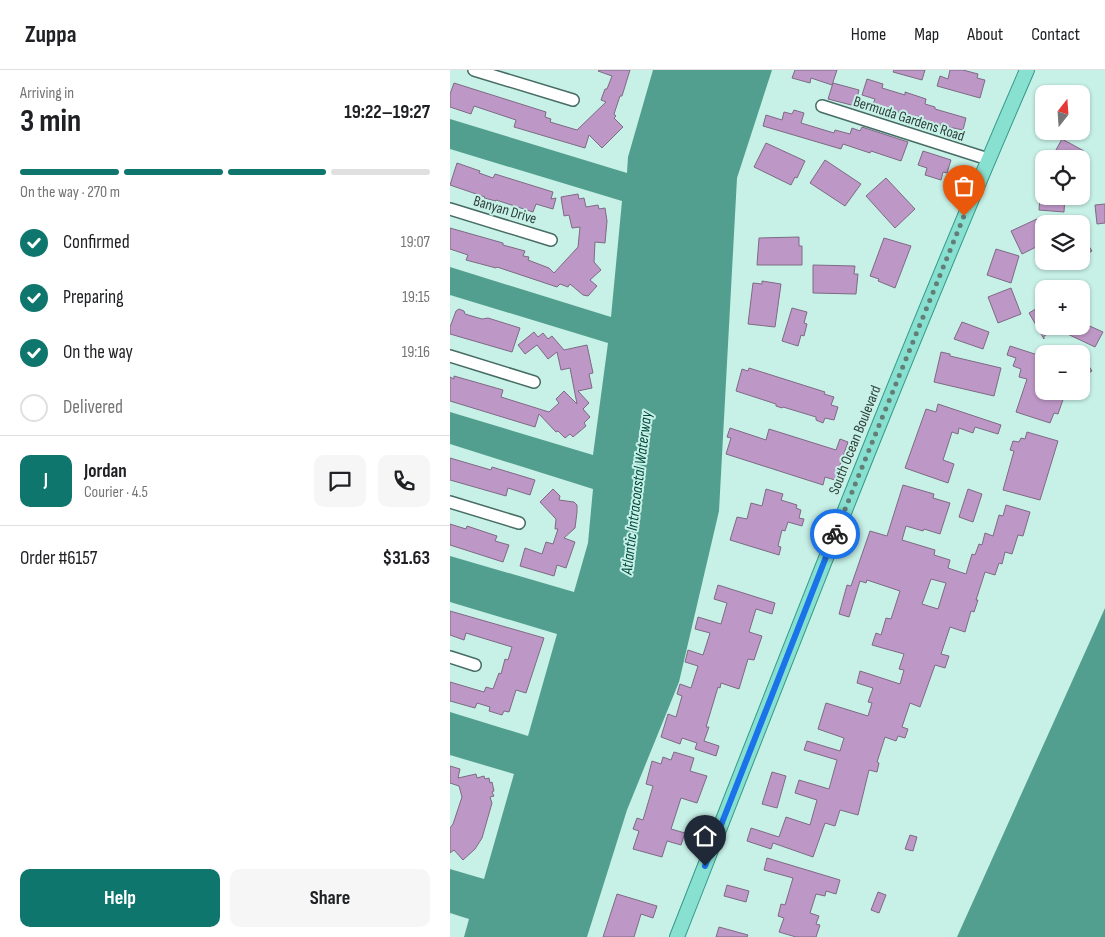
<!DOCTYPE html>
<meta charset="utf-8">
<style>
:root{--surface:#fff;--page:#f6f6f6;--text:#202124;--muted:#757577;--line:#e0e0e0;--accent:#0f766e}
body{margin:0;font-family:"Sofia Sans Condensed",sans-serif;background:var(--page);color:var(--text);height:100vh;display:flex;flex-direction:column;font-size:19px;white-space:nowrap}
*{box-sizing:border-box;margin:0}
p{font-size:16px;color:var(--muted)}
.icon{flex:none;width:28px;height:28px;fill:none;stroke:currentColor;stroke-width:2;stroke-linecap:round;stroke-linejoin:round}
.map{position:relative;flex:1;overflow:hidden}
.details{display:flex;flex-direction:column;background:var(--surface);width:450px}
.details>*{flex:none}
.needle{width:32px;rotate:17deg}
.controls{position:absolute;left:585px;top:15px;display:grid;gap:10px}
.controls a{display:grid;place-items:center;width:55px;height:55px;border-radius:10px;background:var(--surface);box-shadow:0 1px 4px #0004;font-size:25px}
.pin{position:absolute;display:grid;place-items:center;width:42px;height:42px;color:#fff;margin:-51px -21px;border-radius:50% 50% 50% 0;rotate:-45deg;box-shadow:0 0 5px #0007}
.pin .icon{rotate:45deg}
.courier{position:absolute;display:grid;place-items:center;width:50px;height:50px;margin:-25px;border:4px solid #1a73e8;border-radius:50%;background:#fff;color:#222;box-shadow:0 1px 6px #0007}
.overview em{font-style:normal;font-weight:700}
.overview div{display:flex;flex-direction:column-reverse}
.overview{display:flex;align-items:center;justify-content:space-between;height:85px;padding:0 20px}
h1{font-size:32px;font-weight:700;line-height:38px}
.bar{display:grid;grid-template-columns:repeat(4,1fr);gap:8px 5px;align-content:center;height:60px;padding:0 20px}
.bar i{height:6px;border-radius:4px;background:var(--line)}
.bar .active{background:var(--accent)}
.bar p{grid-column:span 4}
.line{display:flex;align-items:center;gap:12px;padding:0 20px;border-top:1px solid var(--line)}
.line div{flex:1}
.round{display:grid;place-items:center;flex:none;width:52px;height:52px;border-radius:10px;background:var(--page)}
ol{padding:0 20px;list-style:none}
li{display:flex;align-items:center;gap:15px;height:55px}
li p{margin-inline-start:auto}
li .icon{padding:5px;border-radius:50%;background:var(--accent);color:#fff;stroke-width:4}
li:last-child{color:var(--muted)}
li i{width:28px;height:28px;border:2px solid var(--line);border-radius:50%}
.action{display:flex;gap:10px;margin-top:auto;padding:10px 20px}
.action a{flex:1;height:58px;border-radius:10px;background:var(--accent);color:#fff;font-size:20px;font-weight:700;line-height:58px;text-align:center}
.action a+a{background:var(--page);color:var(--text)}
header{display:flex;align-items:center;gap:30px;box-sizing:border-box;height:70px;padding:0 25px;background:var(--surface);border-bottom:1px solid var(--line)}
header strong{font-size:24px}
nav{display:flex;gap:28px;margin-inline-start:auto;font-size:18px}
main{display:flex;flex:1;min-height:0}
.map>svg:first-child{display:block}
</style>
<header>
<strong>Zuppa</strong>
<nav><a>Home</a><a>Map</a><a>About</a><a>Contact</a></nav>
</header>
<main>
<section class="details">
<div class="overview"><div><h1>3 min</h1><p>Arriving in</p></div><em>19:22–19:27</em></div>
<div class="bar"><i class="active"></i><i class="active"></i><i class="active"></i><i></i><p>On the way · 270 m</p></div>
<ol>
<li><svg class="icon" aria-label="check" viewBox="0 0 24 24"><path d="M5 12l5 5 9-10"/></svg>Confirmed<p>19:07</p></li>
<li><svg class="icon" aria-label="check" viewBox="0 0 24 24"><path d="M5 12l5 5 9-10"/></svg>Preparing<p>19:15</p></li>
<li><svg class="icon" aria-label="check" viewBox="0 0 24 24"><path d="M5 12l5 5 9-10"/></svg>On the way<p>19:16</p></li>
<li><i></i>Delivered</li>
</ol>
<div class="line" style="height:90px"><b class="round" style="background:var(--accent);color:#fff">J</b><div><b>Jordan</b><p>Courier · 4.5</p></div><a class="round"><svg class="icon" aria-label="chat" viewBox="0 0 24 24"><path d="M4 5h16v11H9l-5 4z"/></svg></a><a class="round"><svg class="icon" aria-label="phone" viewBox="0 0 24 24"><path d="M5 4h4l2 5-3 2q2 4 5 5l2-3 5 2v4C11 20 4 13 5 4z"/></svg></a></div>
<div class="line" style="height:65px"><div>Order #6157</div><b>$31.63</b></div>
<div class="action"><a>Help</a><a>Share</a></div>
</section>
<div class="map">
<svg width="655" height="867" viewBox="0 0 655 867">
<rect width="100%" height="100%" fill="#c7f1e7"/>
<g fill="#529e8f">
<path d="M203,0H322L287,108L269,441L229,612L177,740L137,867H14L19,849L0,843V799L34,809L64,704L0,685V642L78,666L107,564L0,532V486L124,522L138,473L143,419L0,374V342L143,385L158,273L0,225V197L161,247L172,131L0,79V49L177,103L178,87Z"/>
<path d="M655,538V867H507Z"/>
</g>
<g fill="#bd97c6" stroke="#7e6a83" fill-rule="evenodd">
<path d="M149,0H180L172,26H170L164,44L166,46L164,48L173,57L152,78L139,65L135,78L64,57L66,50L24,36L21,44L0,37V24L4,13L96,42L95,47L101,49L100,52L127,60L156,32L151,30L155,19H157L162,6L148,1Z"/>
<path d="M345,0H387L382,15L361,8L360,13L342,8Z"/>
<path d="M444,0H475L472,10L443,2Z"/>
<path d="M500,0H513L528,4L527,8L535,10L530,28L487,16L490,6L498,9Z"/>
<path d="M417,9L433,14L432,18L455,25V22L476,29L475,34L485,37V39L516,48L513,60L489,55L423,34L425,29L412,25Z"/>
<path d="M383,13L409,20L405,36L378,29Z"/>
<path d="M344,40L354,43L351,53L384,63L385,60L400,64L402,58L410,61L412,57L458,72L451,91L421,81L420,83L393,74L391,79L313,56L316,45L332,50L334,42L342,44Z"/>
<path d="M612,69L634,81L630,89H601Z"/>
<path d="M316,73L355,91L347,108L345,107L341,115L304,97Z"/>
<path d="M473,81L501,90L497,103L493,102L491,110L475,105L477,98L468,95Z"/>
<path d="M375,90L411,114L395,136L360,113Z"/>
<path d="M7,93L30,101L29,103L43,108L45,104L103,122L101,129L106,128L103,139L86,134L83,142L46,130V131L34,128L35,127L0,115Z"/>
<path d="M436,108L465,139L445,158L416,126Z"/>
<path d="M128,124L129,129L134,128L136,137L148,135L149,139L155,138L157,151L155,173L145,172L144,192L151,200L140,210L147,216L138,226L133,225L120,214L118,217L110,214L107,217L47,197L46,198L16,190L18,185L0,179V158L53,173V175L75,181L73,186L79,187L78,190L99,198L104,203L128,177L130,157L122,158L119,145L114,146L111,127Z"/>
<path d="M590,126H615L614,142L589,140Z"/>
<path d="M655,134V153L647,154L645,135Z"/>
<path d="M587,149L594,164V173L572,184L561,161Z"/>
<path d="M631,164L642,181L631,187Z"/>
<path d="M349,167V176H352V195H307L309,168Z"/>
<path d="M434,168L461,176L445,218L428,211L429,209L420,206Z"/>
<path d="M546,179L569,186L561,213L537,205Z"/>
<path d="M363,195L405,196L404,204H408L406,224L363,223Z"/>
<path d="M312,211L331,214L325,257L298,254L303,213L312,214Z"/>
<path d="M561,218L571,244L548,253L538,227Z"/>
<path d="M594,234V256H631V252L653,262L645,277L607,259L594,266V269L579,243Z"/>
<path d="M342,238L357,242L354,253L357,254L354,266L351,265L348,276L332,271Z"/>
<path d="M9,239L14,241L15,244L25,247L32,249L38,248L70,258L62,282L0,264V257L6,241Z"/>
<path d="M512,252L539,262L533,279L504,269Z"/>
<path d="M84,262L88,267L93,263L98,269L102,266L114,280L137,275L143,303L139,304L142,318L128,321L139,333L133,339L140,347L134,353L136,356L123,367L120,364L115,368L108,361L106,362L89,344L85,357L0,331V307L4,309V306L53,320L51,327L99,342L109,333L106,329L114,321L127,334L120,298L111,300L107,282L98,289L87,275L75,284L68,275Z"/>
<path d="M560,276L594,287L591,295L594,296V321H616L608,344L604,343L600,353L566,342L577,309L569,307L571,299L563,296L566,288L557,285Z"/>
<path d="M491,282L500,284V286L551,298L544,326L484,312Z"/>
<path d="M631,284L642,301L631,307Z"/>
<path d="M299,298L375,322L374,324L384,327L381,335L388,337L384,350L375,348L373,353L366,350V347L333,337L332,338L326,336V334L286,321L292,299L298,301Z"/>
<path d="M488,334L551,355L548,364L525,357L523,363L509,358L508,364L502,362L493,390L504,394L498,413L455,398L476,339L486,342Z"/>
<path d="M280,358L316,370L319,359L386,380L390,369L398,372L385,410L375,407L373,415L276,384L281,368L277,367Z"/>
<path d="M577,362L608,371L590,430L553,420L564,381L560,380L563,371L569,372L571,368L575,369Z"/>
<path d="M0,388L41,400L42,397L85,410L80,425L58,418L56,426L0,410Z"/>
<path d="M453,415L484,424L483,428L500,433L490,464L474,459L473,461L456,456L452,470L485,480L484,485L500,490L498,498L516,504L522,484L525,485L529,474L532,475L535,463L543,466L549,445L553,446L556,435L580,442L573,466L568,465L562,484L555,482L552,494L549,493L545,505L535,502L526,530H528L524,542L521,541L515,562L500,557L491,584L499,586L495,598L485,595L470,637L460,633L452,657L458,659L455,668L448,666L446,671L435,667L427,692L429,693L427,702L419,700L408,745L390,740L385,756L375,753L363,787L323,773L321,779L297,771L301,758L329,767L336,747L360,755L367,730L345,723L349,710L379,719L387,690L354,680L357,671L390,681L394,668L368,659L376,633L418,646L422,633L418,632L423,618L407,613L410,601L450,614L454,600L449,599L454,584L422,575L426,563L431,565L436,548L441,549L450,521L417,510L416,513L410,511L399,547L389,544L397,515L401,516L420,461L437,466ZM481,509L496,513L488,539L472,534Z"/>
<path d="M103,419L110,426L109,430L124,432L127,435V442L125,458L114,468L125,472L116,498L107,495L104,506L70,496L75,478L92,484L96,472L103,474L108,459H105L106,449L90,432Z"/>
<path d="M316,419L333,424L331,430L347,435L346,438L351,440L349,448L354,449L352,456L338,452L335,461L332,460L328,476L331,477L329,485L280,470L287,447L297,449L301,433L312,436Z"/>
<path d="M518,419L532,424L523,452L509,447Z"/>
<path d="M0,454L16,459L17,456L47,466L45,471L59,475L53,492L0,475Z"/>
<path d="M268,515L325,533L322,544L306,539L299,562L312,566L304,590L298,589L289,619L271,613L270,618L268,617L256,657H259L254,671L269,676L266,686L245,679L247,673L232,668L230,674L211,667L218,644L226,647L232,626L227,624L230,614L241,618L248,596L235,592L238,580L253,585L260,563L245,559L248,547L271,554L277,533L264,529Z"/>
<path d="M0,541L94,568L76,623L66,620L59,642L54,641L52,645L39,641L40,637L27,633L25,638L0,631V612L34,622L36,617L43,619L49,603L51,604L55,589L58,590L62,577L16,563L14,570L0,565Z"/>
<path d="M224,682L244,688L240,701L257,706L247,733L231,728L221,759L235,763L231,775L217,771L212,787L183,779L189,761L183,759L187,748L193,750L203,716L196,714L202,691L211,694L213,687L221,690Z"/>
<path d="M0,696L10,699L8,708L26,704L27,708L34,706L35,709L39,708L40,713L42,712L44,721L42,722L44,726L40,727L42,733L32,768L25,779L13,790L4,780L0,783V758L3,754L12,727L9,716L0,713Z"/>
<path d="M322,702L336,706L327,738L312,734Z"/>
<path d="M460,765L467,767L463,781L455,779Z"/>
<path d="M317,788L390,810L386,824L376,821L375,826L366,824L360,843L369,846L366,854L370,855L366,867H346L329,862L334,848L328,846L331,834L335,835L343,808L314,800Z"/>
<path d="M277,815L299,821L296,832L274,826Z"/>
<path d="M428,822L436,825L429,843L421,840Z"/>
<path d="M167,824L207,836L203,848L191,844L184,867H153Z"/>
<path d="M269,857L298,865L297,867H266Z"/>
</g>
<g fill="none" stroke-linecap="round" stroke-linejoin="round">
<g stroke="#466c64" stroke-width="14">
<g id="minor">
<path d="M24,0L123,30"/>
<path d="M372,36L538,89"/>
<path d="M0,139L101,170"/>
<path d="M0,286L84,312"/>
<path d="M0,432L69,453"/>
<path d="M0,587L25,595"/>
</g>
</g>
<g stroke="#359a89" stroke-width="16">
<path id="major" d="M227,867C341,577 453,286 577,0"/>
</g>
<use href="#minor" stroke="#fff" stroke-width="11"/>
<use href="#major" stroke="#88e0d1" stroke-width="14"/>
</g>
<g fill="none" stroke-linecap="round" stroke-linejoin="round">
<path stroke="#647d77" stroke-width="5" stroke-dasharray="0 9" d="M385,464L514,146"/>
<path stroke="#1a73e8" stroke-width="6" d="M255,796L385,464"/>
</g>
<g text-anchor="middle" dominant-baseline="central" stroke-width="4" stroke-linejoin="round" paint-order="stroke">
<g font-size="15" fill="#2e3f3b" stroke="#c7f1e7">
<text transform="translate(459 49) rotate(18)">Bermuda Gardens Road</text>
<text transform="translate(55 140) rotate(17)">Banyan Drive</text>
<text transform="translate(405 370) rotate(-68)">South Ocean Boulevard</text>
</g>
<g font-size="16" font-style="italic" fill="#034a3f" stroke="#c7f1e7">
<text transform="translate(187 423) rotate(-83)">Atlantic Intracoastal Waterway</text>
</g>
</g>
</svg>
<div class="controls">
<a><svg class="needle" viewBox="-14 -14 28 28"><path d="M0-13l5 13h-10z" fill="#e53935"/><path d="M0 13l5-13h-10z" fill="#757577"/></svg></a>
<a><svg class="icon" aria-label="locate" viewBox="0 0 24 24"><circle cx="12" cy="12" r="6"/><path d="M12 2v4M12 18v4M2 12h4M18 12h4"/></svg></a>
<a><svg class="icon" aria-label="layers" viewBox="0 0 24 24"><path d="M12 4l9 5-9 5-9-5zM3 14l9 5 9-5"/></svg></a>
<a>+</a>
<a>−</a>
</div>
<div class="pin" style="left:514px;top:146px;background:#ea580c"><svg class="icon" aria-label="bag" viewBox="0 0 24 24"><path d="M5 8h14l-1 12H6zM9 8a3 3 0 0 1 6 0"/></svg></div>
<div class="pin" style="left:255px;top:796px;background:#1f2937"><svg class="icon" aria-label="home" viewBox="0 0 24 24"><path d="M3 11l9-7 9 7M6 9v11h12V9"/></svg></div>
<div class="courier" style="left:385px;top:464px"><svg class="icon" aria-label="bike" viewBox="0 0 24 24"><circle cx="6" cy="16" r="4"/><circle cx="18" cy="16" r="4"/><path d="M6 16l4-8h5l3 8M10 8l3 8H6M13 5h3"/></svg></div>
</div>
</main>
